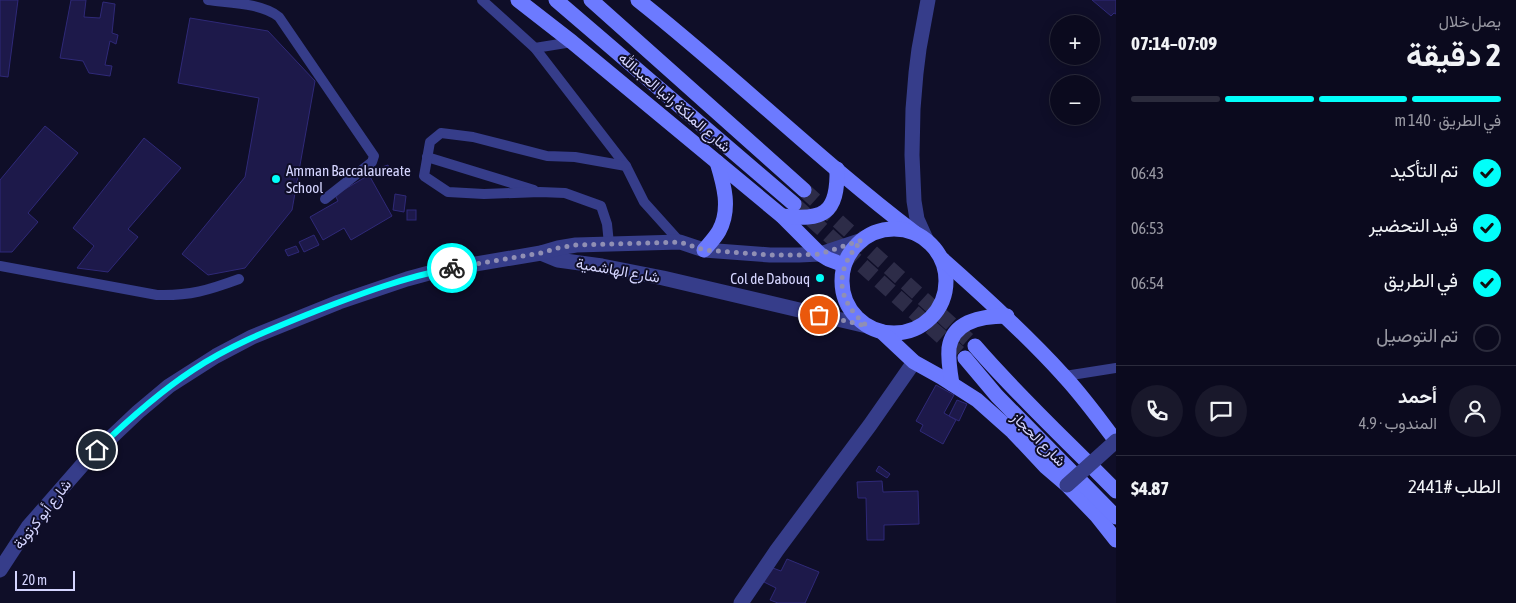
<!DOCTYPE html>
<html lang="ar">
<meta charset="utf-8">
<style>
:root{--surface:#0b0a1e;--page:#19182b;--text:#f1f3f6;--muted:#9a9aa4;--line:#2b2b3c;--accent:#01fffa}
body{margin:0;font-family:"Asap Condensed",Vazirmatn,sans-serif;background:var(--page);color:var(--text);direction:rtl;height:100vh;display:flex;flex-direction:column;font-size:19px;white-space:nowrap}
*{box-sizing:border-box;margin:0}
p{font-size:16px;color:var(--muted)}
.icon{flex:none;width:28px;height:28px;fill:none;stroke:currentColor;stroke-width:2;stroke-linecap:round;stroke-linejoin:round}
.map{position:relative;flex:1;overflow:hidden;direction:ltr}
.drawer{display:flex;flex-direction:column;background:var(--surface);width:400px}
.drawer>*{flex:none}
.fabs{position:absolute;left:1050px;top:15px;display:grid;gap:10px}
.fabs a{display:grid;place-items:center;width:50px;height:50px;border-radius:50%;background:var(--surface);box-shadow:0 2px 12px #0003,0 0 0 1px var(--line);font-size:25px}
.scale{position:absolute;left:15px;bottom:12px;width:60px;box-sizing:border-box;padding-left:5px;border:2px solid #d5d5ff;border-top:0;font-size:14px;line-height:18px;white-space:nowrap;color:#d5d5ff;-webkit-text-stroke:4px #0f0e28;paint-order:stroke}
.pin{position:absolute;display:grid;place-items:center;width:42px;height:42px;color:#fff;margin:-21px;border:2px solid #fff;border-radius:50%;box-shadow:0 1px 5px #0007}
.courier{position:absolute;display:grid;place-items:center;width:50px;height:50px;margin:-25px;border:4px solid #01fffa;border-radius:50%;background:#fff;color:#222;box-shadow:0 1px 6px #0007}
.overview em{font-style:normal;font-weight:700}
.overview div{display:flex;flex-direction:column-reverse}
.overview{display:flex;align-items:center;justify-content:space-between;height:85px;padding:0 15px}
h1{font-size:32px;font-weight:700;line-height:38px}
.bar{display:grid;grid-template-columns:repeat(4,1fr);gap:8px 5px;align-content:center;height:60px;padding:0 15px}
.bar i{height:6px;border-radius:4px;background:var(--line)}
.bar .current{background:var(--accent)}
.bar p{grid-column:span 4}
.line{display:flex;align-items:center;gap:12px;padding:0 15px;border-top:1px solid var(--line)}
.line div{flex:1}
.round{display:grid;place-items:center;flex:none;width:52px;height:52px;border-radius:26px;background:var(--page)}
ol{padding:0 15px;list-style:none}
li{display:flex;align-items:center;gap:15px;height:55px}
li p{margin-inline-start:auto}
li .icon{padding:5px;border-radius:50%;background:var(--accent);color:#111;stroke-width:4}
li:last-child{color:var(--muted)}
li i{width:28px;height:28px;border:2px solid var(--line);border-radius:50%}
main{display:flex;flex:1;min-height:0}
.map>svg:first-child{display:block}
</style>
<main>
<section class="drawer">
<div class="overview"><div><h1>2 دقيقة</h1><p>يصل خلال</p></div><em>07:09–07:14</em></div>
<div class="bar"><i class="current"></i><i class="current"></i><i class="current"></i><i></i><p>في الطريق · 140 m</p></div>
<ol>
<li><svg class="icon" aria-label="check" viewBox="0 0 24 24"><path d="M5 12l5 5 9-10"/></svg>تم التأكيد<p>06:43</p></li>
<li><svg class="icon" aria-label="check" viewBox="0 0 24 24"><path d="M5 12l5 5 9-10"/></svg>قيد التحضير<p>06:53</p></li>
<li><svg class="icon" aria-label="check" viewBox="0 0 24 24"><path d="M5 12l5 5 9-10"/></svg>في الطريق<p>06:54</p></li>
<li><i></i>تم التوصيل</li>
</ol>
<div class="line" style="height:90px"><a class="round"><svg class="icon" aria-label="person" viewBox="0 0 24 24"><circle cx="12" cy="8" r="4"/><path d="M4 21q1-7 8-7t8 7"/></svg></a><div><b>أحمد</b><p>المندوب · 4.9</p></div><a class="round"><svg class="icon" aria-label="chat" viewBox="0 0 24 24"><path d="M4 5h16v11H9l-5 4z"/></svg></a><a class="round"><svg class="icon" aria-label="phone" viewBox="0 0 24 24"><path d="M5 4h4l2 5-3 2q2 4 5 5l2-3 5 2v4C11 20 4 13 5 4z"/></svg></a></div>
<div class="line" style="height:65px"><div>الطلب #2441</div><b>$4.87</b></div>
</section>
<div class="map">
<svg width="1116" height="603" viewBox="0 0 1116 603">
<rect width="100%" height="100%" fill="#0f0e28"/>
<g fill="#1d194a" stroke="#2f2978">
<path d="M0,0H18L8,77L0,76Z"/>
<path d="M71,0H86L84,17L100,18L103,2L115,4L112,33L118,35L116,44L110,41L105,65L112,66L110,76L89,73L83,61L60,58Z"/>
<path d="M1092,0H1116V14L1114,13L1111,16Z"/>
<path d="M190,18L268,31L315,81L292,210L245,268L208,275L182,254L245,177L259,98L178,83Z"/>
<path d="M45,126L78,153L28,213L38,222L12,252H0V180Z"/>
<path d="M144,138L181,168L128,229L138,237L108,272L77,268L94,246L73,228Z"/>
<path d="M388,165L392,173L383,177L379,168Z"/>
<path d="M369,175L392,216L351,240L344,228L323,240L310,217L338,201L335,195Z"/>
<path d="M395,194L406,196L404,212L393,210Z"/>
<rect x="407" y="210" width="9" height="10"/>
<path d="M314,235L319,245L304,252L299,242Z"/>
<path d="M296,246L299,252L288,256L285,250Z"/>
<path d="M936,385L954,395L944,413L956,420L943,444L920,431L923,425L916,421Z"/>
<path d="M957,400L967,404L959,421L949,416Z"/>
<path d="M879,466L890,474L887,478L876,471Z"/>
<path d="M882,481L883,492L918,491L919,524L884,525V540H867L866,498H858L857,482Z"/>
<path d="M787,559L819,572L805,603H778L770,600L776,588L764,582L770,567L781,571Z"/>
</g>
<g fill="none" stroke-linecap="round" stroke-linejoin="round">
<g stroke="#2d2c48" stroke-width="15" stroke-dasharray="15 8" stroke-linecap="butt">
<path d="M804,190L975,346"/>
<path d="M794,204L965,358"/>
</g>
<g stroke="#363d8a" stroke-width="10">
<path d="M208,0C229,3 262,3 279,17L374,156L372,162L325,199"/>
<path d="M482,0L535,48L626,166L644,202L680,242"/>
<path d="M535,48L572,42"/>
<path d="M427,157L534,190"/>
<path d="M609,244L607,224L601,206L565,193L540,192L484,194L448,192L424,176L430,142L441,133L473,137L547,156L575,157L626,166"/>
<path d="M0,266L157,295C190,296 209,290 239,279"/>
<path d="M1065,376L1116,368"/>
</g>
<g stroke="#363d8a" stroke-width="15">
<path d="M926,239L917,219L914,201L912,155L913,109L916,73L919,49L928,0"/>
<path d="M541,253L558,260L602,266L663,278L867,326"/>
<path d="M0,570L28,527L84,463L138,412L169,386L216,356L252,337L339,302L407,279L440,270L541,253L558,248L576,245L680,242L704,250L770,255H799L820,254L862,240"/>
<path d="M741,603L777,550L870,425L914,362"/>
</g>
<g stroke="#6c7aff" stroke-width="15">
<path d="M518,0L572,42L782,216L820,254L828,259L844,265"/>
<path d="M556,0L794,204"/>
<path d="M591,0L804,190"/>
<path d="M638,0C733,75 819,160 915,233"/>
<path d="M782,216C823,221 838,214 837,169"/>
<circle cx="894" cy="281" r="52"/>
<path d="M704,250C709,244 715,238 719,231C731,209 724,185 717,162"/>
<path d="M942,259C984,296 1025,333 1063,375C1082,395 1099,419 1116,441"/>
<path d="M882,332L914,362L941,377L977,400L1013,432L1046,467L1067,485L1097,516L1116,540"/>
<path d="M975,346C1019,397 1069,443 1116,491"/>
<path d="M965,358L997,396L1116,517"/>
<path d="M952,384C950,372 948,359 949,348C953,320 984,316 1007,316"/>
</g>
<path stroke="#363d8a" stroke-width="15" d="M1067,485L1116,441"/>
</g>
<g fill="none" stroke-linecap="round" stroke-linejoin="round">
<path stroke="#908fb4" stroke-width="5" stroke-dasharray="0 9" d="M452,268L541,253L558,248L576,245L680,242L704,250L770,255H799L820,254L862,240C834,270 835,299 867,326L819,315"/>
<path stroke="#01fffa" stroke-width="6" d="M97,450C127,421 158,393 193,370C230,345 274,328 316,311C360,294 405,277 452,268"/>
</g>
<g fill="#01fffa" stroke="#0f0e28" stroke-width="2">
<circle cx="276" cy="179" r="5"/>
<circle cx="820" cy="278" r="5"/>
</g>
<g text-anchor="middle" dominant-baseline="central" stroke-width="4" stroke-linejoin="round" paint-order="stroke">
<g font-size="15" fill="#d5d5ff" stroke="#0f0e28">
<text transform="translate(675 102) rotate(41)">شارع الملكة رانيا العبدالله</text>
<text transform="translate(618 270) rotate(10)">شارع الهاشمية</text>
<text transform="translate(1039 439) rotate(45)">شارع الحجاز</text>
<text transform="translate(42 514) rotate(-52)">شارع أبو كرتونة</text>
</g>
<g font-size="15" fill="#d5d5ff" stroke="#0f0e28" text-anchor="start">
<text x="286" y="170">Amman Baccalaureate<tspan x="286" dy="17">School</tspan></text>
<text x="810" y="278" text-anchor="end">Col de Dabouq</text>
</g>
</g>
</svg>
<div class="fabs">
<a>+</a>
<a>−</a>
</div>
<div class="scale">20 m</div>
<div class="pin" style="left:819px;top:315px;background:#ea580c"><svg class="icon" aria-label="bag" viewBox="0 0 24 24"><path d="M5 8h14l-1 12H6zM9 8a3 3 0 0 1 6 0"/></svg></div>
<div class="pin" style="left:97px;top:450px;background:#1f2937"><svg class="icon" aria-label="home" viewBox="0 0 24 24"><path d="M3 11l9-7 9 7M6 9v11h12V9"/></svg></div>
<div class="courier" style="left:452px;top:268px"><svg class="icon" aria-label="bike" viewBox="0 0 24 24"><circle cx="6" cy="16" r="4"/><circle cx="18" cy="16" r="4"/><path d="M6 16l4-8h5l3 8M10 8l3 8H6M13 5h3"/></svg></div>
</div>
</main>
